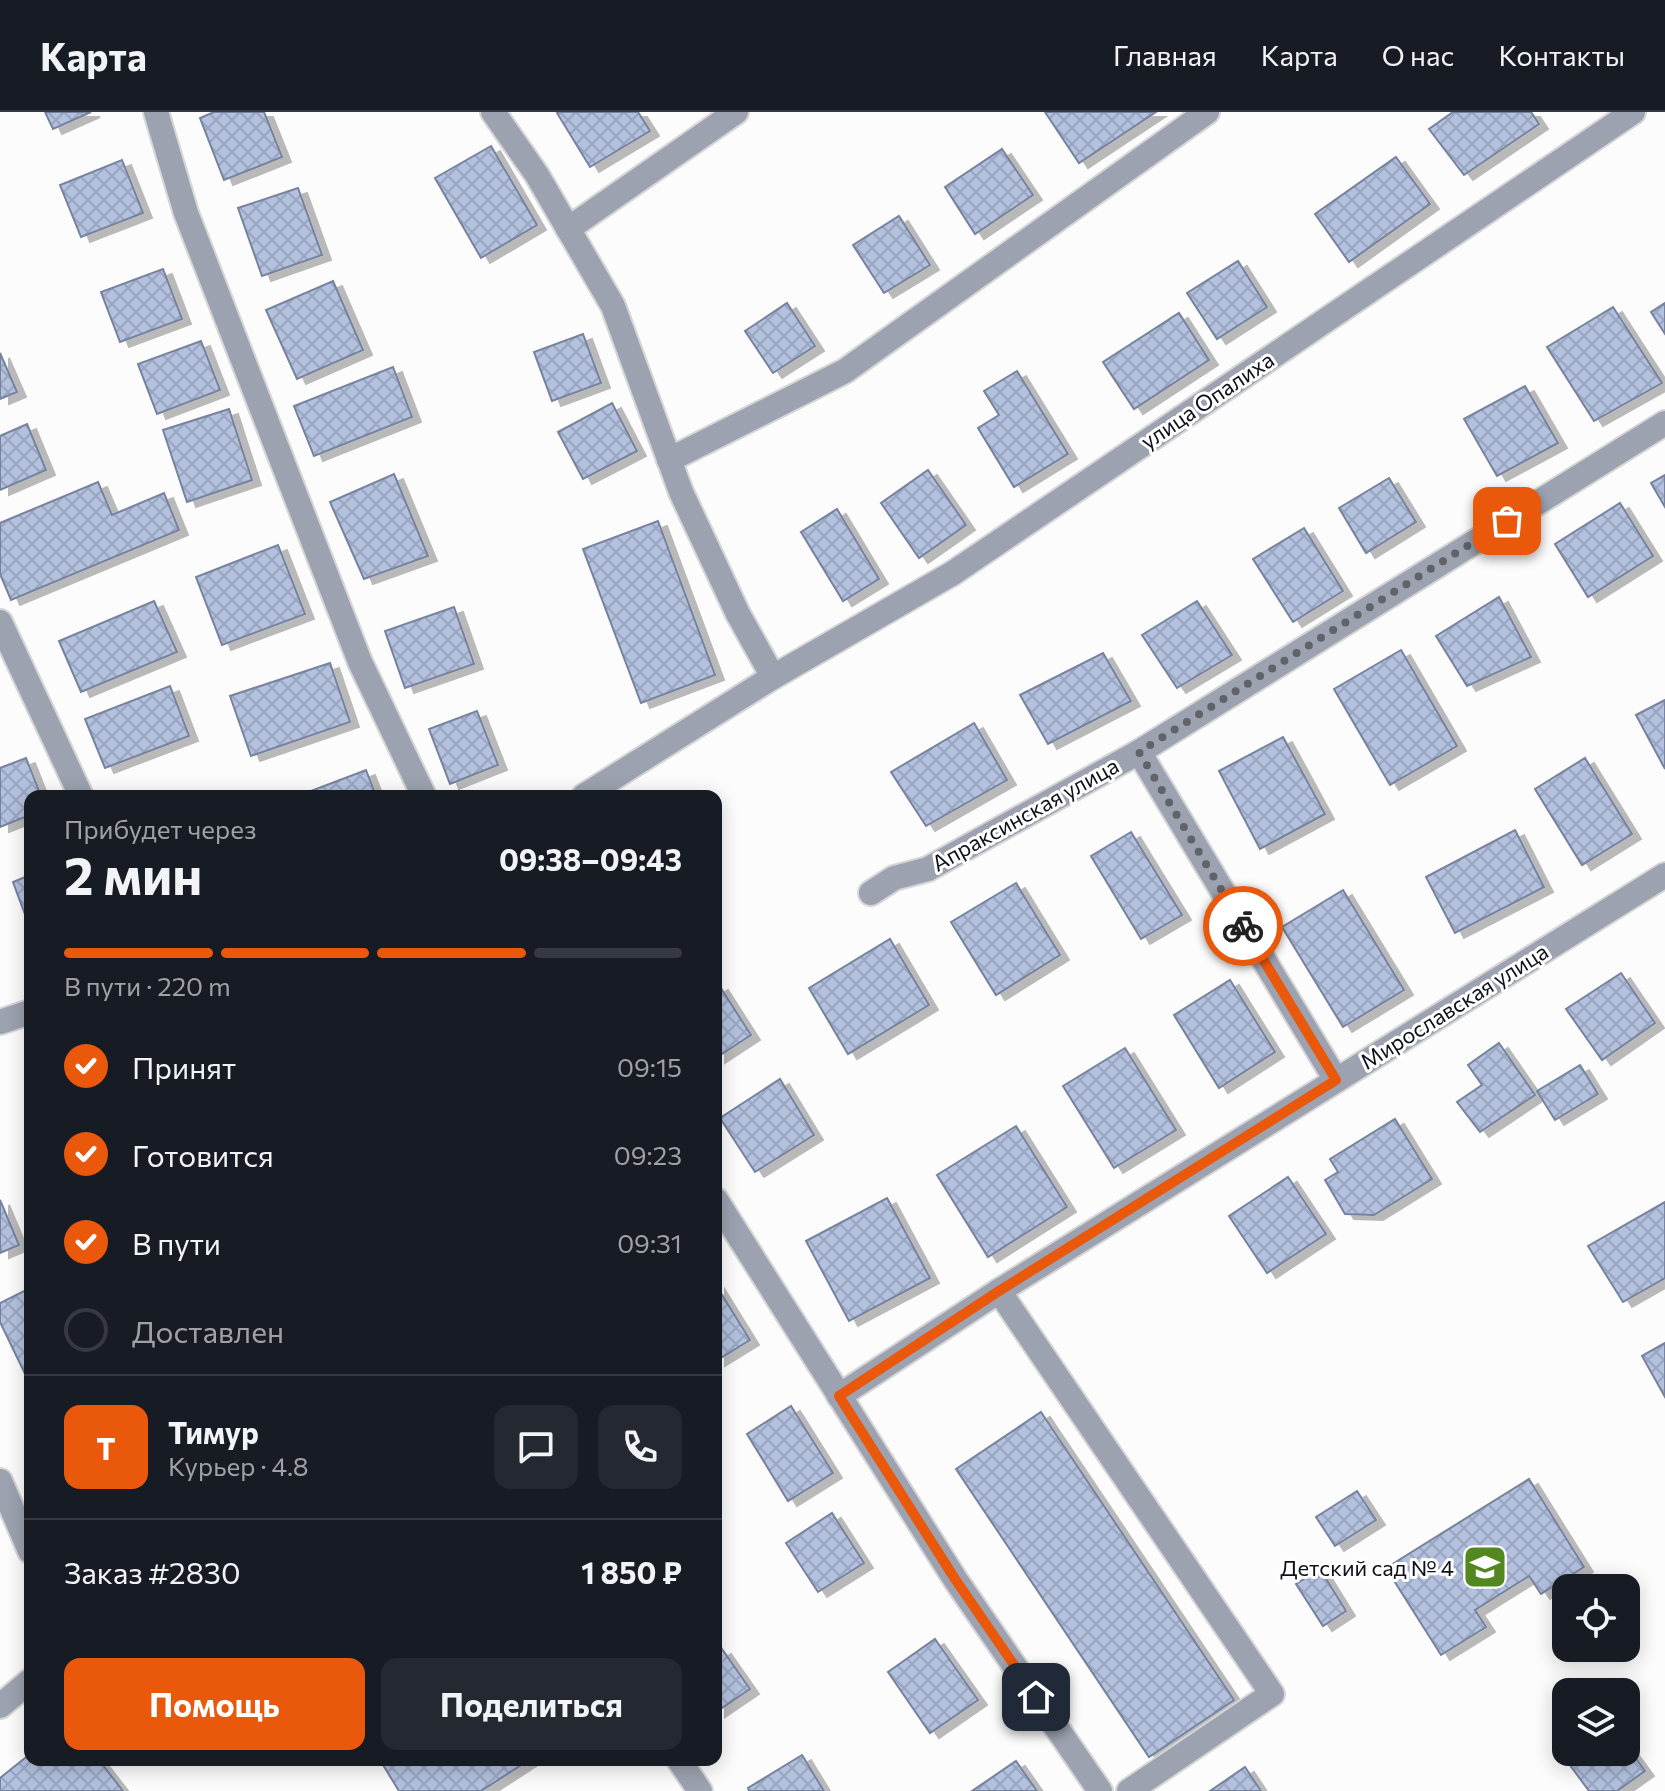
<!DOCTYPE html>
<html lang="ru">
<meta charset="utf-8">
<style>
:root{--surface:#171b24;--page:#242831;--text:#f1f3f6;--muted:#9ea1a6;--line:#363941;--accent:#ea580c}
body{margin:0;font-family:Commissioner,sans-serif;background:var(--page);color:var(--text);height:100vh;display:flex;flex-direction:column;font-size:30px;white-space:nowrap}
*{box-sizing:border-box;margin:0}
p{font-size:26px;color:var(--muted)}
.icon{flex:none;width:44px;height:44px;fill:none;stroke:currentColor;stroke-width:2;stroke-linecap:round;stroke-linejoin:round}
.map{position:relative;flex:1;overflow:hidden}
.details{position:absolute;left:24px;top:678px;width:698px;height:976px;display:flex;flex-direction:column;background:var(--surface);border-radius:16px;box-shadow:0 4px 20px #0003}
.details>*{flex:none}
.buttons{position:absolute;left:1552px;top:1462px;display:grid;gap:16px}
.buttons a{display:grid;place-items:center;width:88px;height:88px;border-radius:16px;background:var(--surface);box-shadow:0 4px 20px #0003;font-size:40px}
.pin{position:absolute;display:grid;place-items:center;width:68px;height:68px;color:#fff;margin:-34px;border-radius:16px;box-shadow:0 4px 12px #0006}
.courier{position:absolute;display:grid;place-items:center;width:80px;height:80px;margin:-40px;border:6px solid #ea580c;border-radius:50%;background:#fff;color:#222;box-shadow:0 2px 10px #0007}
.summary em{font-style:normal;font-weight:700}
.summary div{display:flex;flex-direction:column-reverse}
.summary{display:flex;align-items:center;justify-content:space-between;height:136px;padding:0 40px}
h1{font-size:52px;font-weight:700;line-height:60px}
.bar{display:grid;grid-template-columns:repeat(4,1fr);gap:12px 8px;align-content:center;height:96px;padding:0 40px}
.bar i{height:10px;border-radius:6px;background:var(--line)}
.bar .active{background:var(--accent)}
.bar p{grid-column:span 4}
.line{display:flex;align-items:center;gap:20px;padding:0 40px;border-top:2px solid var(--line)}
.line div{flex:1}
.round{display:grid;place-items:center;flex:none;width:84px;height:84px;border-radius:16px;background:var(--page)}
ol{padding:0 40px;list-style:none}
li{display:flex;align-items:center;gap:24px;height:88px}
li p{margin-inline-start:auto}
li .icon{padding:8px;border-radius:50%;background:var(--accent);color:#fff;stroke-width:4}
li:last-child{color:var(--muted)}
li i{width:44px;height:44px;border:4px solid var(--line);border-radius:50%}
.button{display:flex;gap:16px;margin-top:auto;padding:16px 40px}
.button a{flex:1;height:92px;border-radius:16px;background:var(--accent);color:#fff;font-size:32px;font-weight:700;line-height:92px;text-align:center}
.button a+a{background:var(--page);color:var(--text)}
header{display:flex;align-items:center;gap:48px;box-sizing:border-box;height:112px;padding:0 40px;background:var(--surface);border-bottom:2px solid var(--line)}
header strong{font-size:38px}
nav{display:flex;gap:44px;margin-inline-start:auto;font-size:28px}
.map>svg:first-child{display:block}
</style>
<header>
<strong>Карта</strong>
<nav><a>Главная</a><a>Карта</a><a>О нас</a><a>Контакты</a></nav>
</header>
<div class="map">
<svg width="1665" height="1679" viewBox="0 0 1665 1679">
<defs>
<pattern id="building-cross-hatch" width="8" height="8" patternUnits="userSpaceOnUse" patternTransform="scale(2)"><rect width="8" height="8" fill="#b3c1df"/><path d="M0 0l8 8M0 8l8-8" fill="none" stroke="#99a5bf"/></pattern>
<filter id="shadow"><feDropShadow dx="9" dy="5" stdDeviation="0" flood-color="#0004"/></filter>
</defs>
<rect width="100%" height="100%" fill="#fcfcfc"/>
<g fill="url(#building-cross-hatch)" stroke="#76829e" stroke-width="2" filter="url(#shadow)">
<path d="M45,0H91L53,17Z"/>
<path d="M214,0H264L282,45L224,68L200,6Z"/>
<path d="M559,0H638L650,19L590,55L557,1Z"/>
<path d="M1045,0H1156L1079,51Z"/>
<path d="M1453,0H1531L1539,12L1464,63L1429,17Z"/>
<path d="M491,34L537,113L481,146L435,66Z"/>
<path d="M1002,37L1033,83L975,122L945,75Z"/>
<path d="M1396,45L1430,92L1349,150L1315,102Z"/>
<path d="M122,48L143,101L81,125L60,73Z"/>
<path d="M298,76L322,143L262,164L238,96Z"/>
<path d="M899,104L930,153L884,181L853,133Z"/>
<path d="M1238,149L1267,195L1217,227L1187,181Z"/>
<path d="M163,157L182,207L120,230L101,180Z"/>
<path d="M333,169L363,238L297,267L266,198Z"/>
<path d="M787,191L815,234L773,261L745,219Z"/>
<path d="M1665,191V222L1651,200Z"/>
<path d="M1613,195L1662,271L1594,309L1547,235Z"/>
<path d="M1179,201L1209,248L1134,297L1103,250Z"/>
<path d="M583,222L601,271L552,289L534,240Z"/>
<path d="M201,229L220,278L157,302L138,252Z"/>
<path d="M0,241L17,280L0,287Z"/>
<path d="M393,255L412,305L314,344L294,294Z"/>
<path d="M1017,259L1068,342L1014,375L978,316L999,303L984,279Z"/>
<path d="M1525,274L1558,331L1497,364L1464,307Z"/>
<path d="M612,291L637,339L583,367L558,320Z"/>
<path d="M229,297L252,368L187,390L163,318Z"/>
<path d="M27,312L46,358L0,378V324Z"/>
<path d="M928,358L966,413L919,446L881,391Z"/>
<path d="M394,362L428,444L364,467L330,390Z"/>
<path d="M1665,363V395L1651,371Z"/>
<path d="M1389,366L1416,410L1366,441L1339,396Z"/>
<path d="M98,370L112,403L164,381L179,418L11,488L0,462V411Z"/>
<path d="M1620,391L1653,444L1588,485L1555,432Z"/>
<path d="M837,397L879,467L843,489L801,420Z"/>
<path d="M658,409L715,563L641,591L583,437Z"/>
<path d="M1304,416L1343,479L1293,510L1253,447Z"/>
<path d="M278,433L305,502L222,533L196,465Z"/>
<path d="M1499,485L1531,545L1467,574L1436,524Z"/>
<path d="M154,489L177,540L81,580L59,529Z"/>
<path d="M1197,489L1232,543L1177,576L1142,523Z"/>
<path d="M454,495L474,552L405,576L385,519Z"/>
<path d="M1401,538L1457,634L1390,673L1334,577Z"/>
<path d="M1103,541L1131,589L1048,632L1020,583Z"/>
<path d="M330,551L350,610L251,644L230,584Z"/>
<path d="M170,574L189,624L105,656L85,607Z"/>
<path d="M1665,588V657L1636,603Z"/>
<path d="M477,599L498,653L450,672L429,617Z"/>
<path d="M974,611L1007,668L926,714L891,660Z"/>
<path d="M1283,625L1325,702L1260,737L1219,659Z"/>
<path d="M26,646L41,684H30V703L0,715V656Z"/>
<path d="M1585,646L1632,722L1582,753L1535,677Z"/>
<path d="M366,658L376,684H304L303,682Z"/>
<path d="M1515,718L1544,775L1455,821L1426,765Z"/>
<path d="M1131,720L1182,803L1141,827L1091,744Z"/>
<path d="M30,763V816L13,770Z"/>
<path d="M1016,771L1060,843L996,883L951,810Z"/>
<path d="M1343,778L1404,878L1343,915L1282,815Z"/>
<path d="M890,827L929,893L848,942L809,876Z"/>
<path d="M1621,861L1655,911L1602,948L1566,897Z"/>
<path d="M1230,868L1275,940L1219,976L1174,903Z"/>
<path d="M719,873L751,923L716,946V875Z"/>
<path d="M1499,931L1535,983L1480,1020L1457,990L1482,973L1468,953Z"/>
<path d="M1125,936L1176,1018L1114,1056L1063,974Z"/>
<path d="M1580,953L1598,982L1555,1008L1537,979Z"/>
<path d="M780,967L814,1023L755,1060L720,1006Z"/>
<path d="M1395,1007L1432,1067L1374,1103L1345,1102L1325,1068L1338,1060L1330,1047Z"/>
<path d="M1016,1014L1067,1095L988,1145L937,1063Z"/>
<path d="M1288,1065L1326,1122L1267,1161L1229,1104Z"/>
<path d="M887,1086L930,1166L849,1209L806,1129Z"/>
<path d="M0,1088L19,1133L0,1141Z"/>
<path d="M1665,1090V1166L1623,1190L1588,1134Z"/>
<path d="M716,1173L750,1228L716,1249Z"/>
<path d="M30,1176V1262L26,1264L0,1210V1191Z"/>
<path d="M1665,1231V1285L1642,1244Z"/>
<path d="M791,1294L833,1361L788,1389L747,1322Z"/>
<path d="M1041,1300L1234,1588L1149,1645L956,1357Z"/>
<path d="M1529,1367L1584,1455L1541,1482L1529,1464L1475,1498L1486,1515L1441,1543L1386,1456Z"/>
<path d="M1357,1379L1376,1408L1335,1434L1316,1405Z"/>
<path d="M832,1401L864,1451L818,1480L786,1431Z"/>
<path d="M1320,1457L1346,1499L1323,1514L1296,1472Z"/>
<path d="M935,1527L978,1588L930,1621L888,1560Z"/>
<path d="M722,1537L750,1577L716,1600V1542Z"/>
<path d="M1626,1633L1645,1659L1617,1679H1589L1564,1645L1571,1640H1626Z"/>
<path d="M30,1642V1648H99L123,1679H0V1666Z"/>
<path d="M802,1643L824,1679H749L748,1676Z"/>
<path d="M380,1648H529L481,1679H399Z"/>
<path d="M1016,1649L1037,1679H972Z"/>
<path d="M1245,1655L1261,1679H1210Z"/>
</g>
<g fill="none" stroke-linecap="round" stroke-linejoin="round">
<g stroke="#d6d6d8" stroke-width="28">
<g id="minor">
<path d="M156,0L186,101L360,550L424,684"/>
<path d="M493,0L537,63L613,194L681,380L738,502L773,565"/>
<path d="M568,117L736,0"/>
<path d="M669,348L845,259L1207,0"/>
<path d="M0,510L81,684"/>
<path d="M1139,640L1336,968"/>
<path d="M584,684L773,565L953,461L1633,0"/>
<path d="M871,781L894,766L928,757L1139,640L1665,311"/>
<path d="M0,910L30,900"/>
<path d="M716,1088L955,1467L1100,1679"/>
<path d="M999,1179L1272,1582L1129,1679"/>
<path d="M839,1284L999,1179L1665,763"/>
<path d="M0,1369L30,1439"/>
<path d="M0,1594L30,1569"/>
<path d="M679,1648L700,1679"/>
</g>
</g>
<use href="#minor" stroke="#9ca2af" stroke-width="24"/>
</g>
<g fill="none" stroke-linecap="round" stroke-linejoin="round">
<path stroke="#61636a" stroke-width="8" stroke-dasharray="0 14.4" d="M1243,814L1139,640L1507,409"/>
<path stroke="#ea580c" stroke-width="10" d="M1036,1585L955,1467L839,1284L999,1179L1336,968L1243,814"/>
</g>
<defs>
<g id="school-square" transform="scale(2.3)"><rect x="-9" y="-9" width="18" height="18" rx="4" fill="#538820" stroke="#fff"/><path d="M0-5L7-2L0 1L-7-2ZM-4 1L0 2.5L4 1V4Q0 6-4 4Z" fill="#fff"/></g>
</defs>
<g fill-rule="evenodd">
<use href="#school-square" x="1485" y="1455"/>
</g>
<g text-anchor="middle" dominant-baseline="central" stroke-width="6" stroke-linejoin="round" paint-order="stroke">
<g font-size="22" fill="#0d111c" stroke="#fff">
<text transform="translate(1207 288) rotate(-34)">улица Опалиха</text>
<text transform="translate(1025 702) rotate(-29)">Апраксинская улица</text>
<text transform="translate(1454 894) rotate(-32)">Мирославская улица</text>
</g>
<g font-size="22" fill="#0d111c" stroke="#fff" text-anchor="end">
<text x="1454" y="1455">Детский сад № 4</text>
</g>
</g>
</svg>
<div class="buttons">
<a><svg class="icon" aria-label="locate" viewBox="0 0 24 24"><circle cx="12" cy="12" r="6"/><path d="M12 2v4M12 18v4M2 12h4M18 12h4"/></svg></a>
<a><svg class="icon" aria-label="layers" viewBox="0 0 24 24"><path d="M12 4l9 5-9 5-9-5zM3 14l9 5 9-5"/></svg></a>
</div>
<div class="pin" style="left:1507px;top:409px;background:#ea580c"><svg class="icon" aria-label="bag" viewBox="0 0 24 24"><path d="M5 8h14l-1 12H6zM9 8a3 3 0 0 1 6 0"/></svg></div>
<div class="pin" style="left:1036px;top:1585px;background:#1f2937"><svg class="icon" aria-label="home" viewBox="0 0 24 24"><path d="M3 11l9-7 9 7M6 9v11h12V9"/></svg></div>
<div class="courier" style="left:1243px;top:814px"><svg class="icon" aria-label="bike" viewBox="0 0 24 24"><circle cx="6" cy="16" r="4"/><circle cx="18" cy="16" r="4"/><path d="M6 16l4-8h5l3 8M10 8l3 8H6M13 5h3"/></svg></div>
<section class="details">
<div class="summary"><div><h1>2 мин</h1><p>Прибудет через</p></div><em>09:38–09:43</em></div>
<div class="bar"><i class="active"></i><i class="active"></i><i class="active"></i><i></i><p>В пути · 220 m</p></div>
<ol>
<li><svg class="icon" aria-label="check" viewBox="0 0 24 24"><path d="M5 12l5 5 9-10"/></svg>Принят<p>09:15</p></li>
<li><svg class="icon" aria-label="check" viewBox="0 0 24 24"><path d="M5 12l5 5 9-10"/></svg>Готовится<p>09:23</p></li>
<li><svg class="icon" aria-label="check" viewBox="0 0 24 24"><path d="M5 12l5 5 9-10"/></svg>В пути<p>09:31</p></li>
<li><i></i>Доставлен</li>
</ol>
<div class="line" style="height:144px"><b class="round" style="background:var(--accent);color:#fff">Т</b><div><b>Тимур</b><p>Курьер · 4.8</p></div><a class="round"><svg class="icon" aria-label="chat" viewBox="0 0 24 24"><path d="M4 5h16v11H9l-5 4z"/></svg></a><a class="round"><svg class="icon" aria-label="phone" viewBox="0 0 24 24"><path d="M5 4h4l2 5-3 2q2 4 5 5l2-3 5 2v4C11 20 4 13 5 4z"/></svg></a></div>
<div class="line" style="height:104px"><div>Заказ #2830</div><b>1 850 ₽</b></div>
<div class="button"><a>Помощь</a><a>Поделиться</a></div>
</section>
</div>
